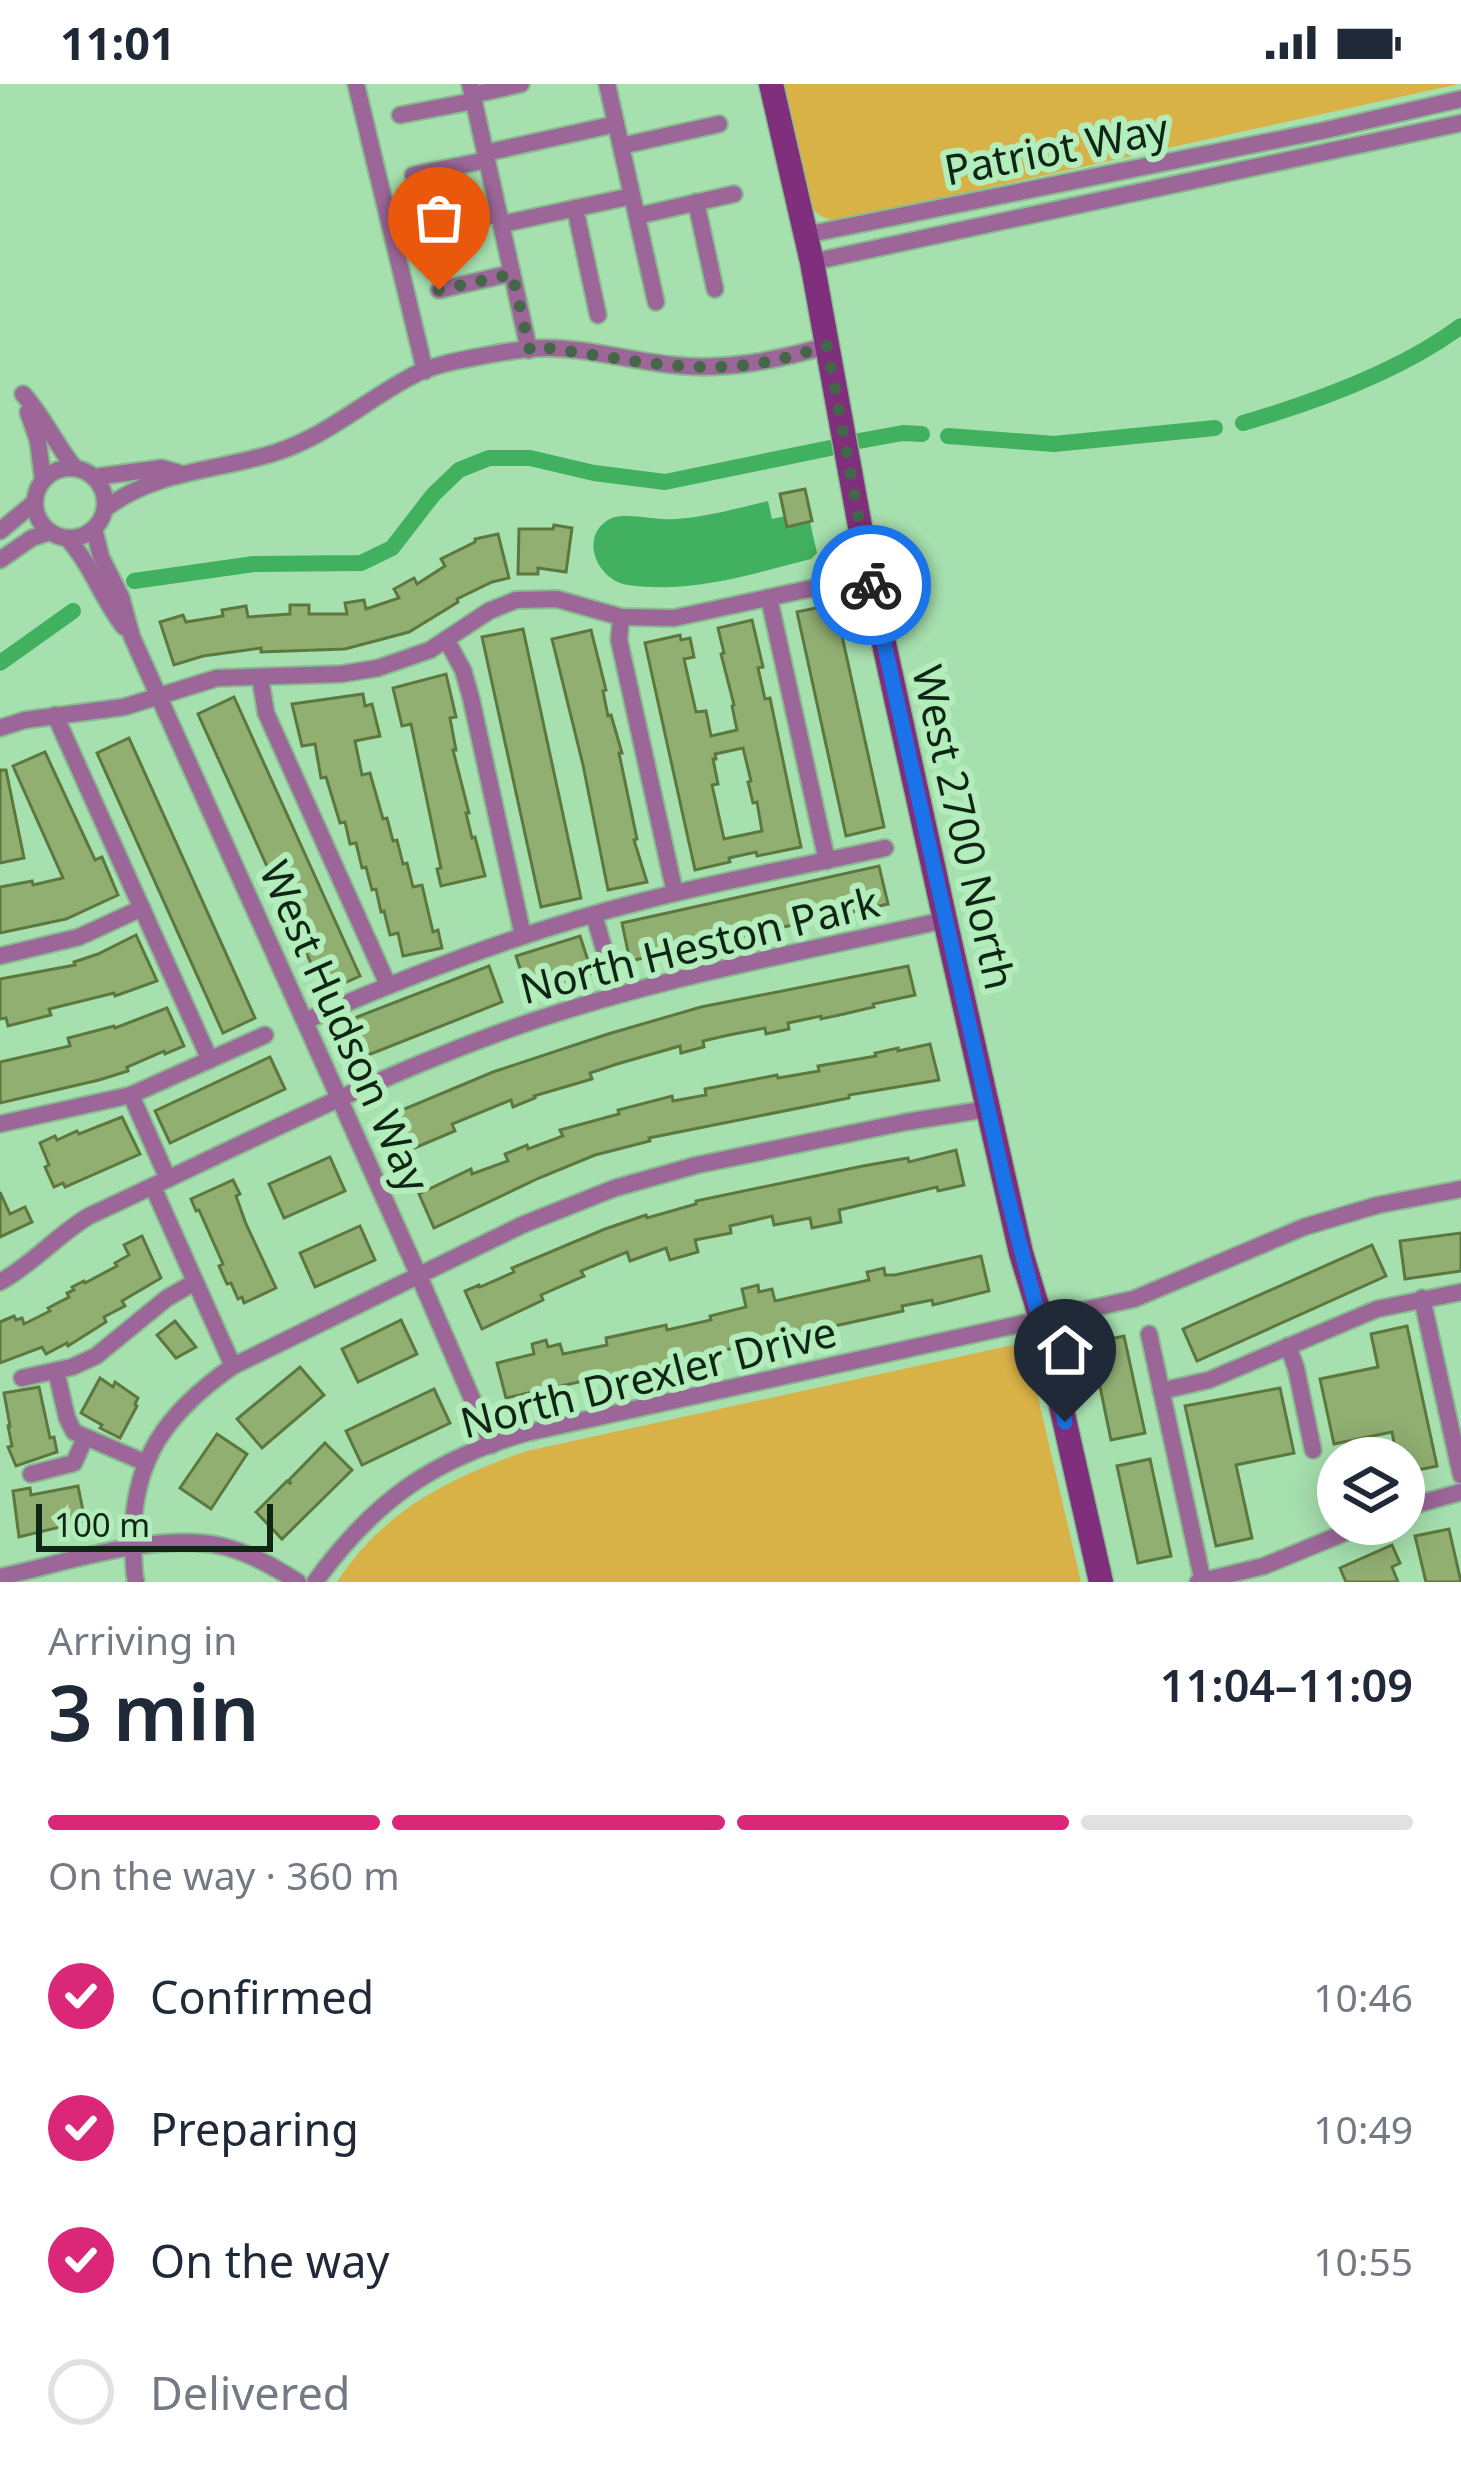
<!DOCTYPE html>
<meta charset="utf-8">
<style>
:root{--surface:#fff;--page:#f6f6f7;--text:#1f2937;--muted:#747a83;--line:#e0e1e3;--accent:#db2777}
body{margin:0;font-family:"Noto Sans",sans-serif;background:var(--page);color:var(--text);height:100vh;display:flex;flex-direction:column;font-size:45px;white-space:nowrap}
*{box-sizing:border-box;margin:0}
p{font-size:39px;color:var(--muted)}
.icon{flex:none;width:66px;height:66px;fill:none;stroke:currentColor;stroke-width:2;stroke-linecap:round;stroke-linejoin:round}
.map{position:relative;height:1498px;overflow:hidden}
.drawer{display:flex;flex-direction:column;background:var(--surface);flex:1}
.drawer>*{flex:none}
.buttons{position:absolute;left:1317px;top:1353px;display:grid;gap:24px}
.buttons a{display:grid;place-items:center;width:108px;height:108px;border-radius:50%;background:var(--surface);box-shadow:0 6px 30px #0003;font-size:60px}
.scale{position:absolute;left:36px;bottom:30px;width:237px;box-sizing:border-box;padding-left:12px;border:6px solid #0f2614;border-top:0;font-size:33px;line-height:42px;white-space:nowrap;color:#0f2614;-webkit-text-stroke:9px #b3edbc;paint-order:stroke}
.pin{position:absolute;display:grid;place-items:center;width:102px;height:102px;color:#fff;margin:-123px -51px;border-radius:50% 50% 50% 0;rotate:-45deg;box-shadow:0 0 12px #0007}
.pin .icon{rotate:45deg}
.courier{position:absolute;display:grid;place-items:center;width:120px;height:120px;margin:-60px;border:9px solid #1a73e8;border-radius:50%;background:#fff;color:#222;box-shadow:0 3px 15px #0007}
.head em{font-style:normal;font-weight:600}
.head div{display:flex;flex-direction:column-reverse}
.head{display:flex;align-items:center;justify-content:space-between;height:204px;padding:0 48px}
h1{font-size:78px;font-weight:600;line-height:90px}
.bar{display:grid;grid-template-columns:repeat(4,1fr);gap:18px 12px;align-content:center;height:144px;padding:0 48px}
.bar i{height:15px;border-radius:9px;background:var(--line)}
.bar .on{background:var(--accent)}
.bar p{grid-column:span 4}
ol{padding:0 48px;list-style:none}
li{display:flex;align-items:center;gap:36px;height:132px}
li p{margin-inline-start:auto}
li .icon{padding:12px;border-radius:50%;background:var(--accent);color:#fff;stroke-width:4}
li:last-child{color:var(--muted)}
li i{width:66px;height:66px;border:6px solid var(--line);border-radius:50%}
.status{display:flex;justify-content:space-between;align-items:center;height:84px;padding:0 60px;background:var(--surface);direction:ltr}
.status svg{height:33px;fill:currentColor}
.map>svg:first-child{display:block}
</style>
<div class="status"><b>11:01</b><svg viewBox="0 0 49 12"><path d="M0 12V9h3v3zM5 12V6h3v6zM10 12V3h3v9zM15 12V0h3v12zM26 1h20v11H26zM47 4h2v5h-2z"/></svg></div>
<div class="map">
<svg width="1461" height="1498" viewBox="0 0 1461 1498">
<rect width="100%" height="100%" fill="#a6e0af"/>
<g fill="#d8b247">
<path d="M783,0H1459L836,137C824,134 817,132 810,121Z"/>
<path d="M1013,1261L1022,1264L1028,1270L1081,1498H337C384,1426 449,1394 527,1367Z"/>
</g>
<path fill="#42b15f" d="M768,417L772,435L785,432L788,443L810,438L817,469L811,475C751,490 691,510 628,501C595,496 578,449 612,434C627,428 658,437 676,435C707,433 738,424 768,417Z"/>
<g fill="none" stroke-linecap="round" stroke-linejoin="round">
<g stroke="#42b15f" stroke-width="16">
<path d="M1243,339C1315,318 1401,287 1461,242"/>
<path d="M948,352L1054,360L1215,344"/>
<path d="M859,357L903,349L922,350"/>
<path d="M134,497L254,480L361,479L392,464L433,411L459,386L489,374H530L594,389L665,398L830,364"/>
<path d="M0,579L73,527"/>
</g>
</g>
<g fill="#92af72" stroke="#5d783e" stroke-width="3" fill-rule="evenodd">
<path d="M805,405L812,437L787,443L780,410Z"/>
<path d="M554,441L572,444L566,488L538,484V490H518L519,445H553Z"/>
<path d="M498,450L509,494L492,498L457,515L458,518L409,548L345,565L261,568V564L203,572L174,581L160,538L183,531L186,538L223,532L222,526L246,522L248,533L290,530V521H309V530H347L345,519L364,516L366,525L399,514L394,505L414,494L417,500L445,482L441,475L475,458V455Z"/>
<path d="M835,520L884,743L846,752L797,528Z"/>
<path d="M752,536L763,583L758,584L765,615L770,614L801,763L757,772L756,768L729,774L730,778L695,786L645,559L680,551L681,556L690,554L694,573L684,575L696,628L706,627L711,652L737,646L732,622L734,621L721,570L724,569L718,544ZM743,664L751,697L748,698L753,719L757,718L762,747L724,755L712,701L718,700L713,675H716L715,670Z"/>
<path d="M523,545L581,814L541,823L482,553Z"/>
<path d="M591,546L606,606L603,607L608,632L611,631L622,669H619L637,755L634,756L647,798L608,806L583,681L552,555Z"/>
<path d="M446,590L456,633L450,634L456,666H453L469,729H466L472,754L475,753L485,792L441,802L437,785L441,784L411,640L402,642L393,604Z"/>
<path d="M363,610L365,622L372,620L380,652L355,657L362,691L370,689L383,735L387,734L393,757L397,756L403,780L407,779L413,803L422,801L433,848L438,846L442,864L403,872L398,849L390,851L384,827L381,828L376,805L372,806L366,783L362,784L356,759L350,760L345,738L340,739L326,693L321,694L315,660L302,662L292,620Z"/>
<path d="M234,613L360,892L324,908L198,630Z"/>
<path d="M129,654L255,934L223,949L97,669Z"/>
<path d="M45,668L95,776L102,773L118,811L66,835L0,849V803L32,797L33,801L63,794L13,682Z"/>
<path d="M0,686H6L24,774L0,779Z"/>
<path d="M879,782L888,820L630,877L622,839Z"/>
<path d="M136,851L157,897L115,912L114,909L49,925L51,931L8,942L6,934L0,935V895L75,881L74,878L98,870Z"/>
<path d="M580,852L592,889L528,909L516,872Z"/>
<path d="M489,882L502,918L358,975L344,938Z"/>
<path d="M908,882L915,911L873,920L874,923L844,930L821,935V932L788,939L789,945L766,950L765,944L729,951L703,957L704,963L681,969L680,962L617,980L590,989L592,995L534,1012L535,1014L513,1023L511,1016L452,1040L455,1047L405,1068L390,1031L493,988L608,950L701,923Z"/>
<path d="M167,924L184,962L165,970L164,967L127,983L128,987L99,996L0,1019V978L70,962L68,954L114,942L115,944Z"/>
<path d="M930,960L939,996L849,1011V1014L649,1054L650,1057L595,1071L539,1094L434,1144L419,1110L471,1085L472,1090L508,1077L505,1070L527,1061L528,1065L563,1052L560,1046L619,1030L618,1026L672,1012L673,1017L706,1011L705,1005L777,991L778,994L819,987L818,982L876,972L875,969L898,964V967Z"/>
<path d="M270,973L285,1005L170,1059L155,1027Z"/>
<path d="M122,1033L140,1070L65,1103L63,1099L54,1103L45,1083L49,1081L40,1059L55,1052L57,1056L77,1047L79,1050Z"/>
<path d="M956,1066L964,1101L938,1107L937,1103L839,1126L841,1138L812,1144L810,1134L774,1141L772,1132L730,1142L731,1149L695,1156L698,1168L670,1176L666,1164L630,1177L627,1168L581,1187L584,1192L541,1211L543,1216L482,1245L465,1207L479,1201L480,1203L514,1188L512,1184L605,1145L646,1131L647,1134L696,1120V1117L863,1082L908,1074L909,1078Z"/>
<path d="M330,1073L345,1107L284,1134L269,1100Z"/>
<path d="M233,1096L240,1110L236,1112L246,1140L276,1204L244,1219L242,1213L238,1215L231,1199L227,1200L219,1182L223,1180L199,1126L196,1127L191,1115Z"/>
<path d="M0,1108L10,1130L25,1123L32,1138L0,1153Z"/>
<path d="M360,1142L375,1176L315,1203L300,1169Z"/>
<path d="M1461,1149V1187L1405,1195L1400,1157Z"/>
<path d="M142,1152L161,1194L122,1217L125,1222L104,1233L106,1238L68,1262L67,1259L46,1270L42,1263L0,1279V1238L14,1232L16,1236L22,1234L24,1240L50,1227L48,1224L69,1213L67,1209L74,1206L72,1203L84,1197L85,1199L117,1182L115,1179L129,1171L124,1161Z"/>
<path d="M1372,1161L1386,1192L1197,1277L1183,1245Z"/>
<path d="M981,1172L989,1207L933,1221L932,1216L902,1222L903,1227L506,1314L497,1279L534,1270L532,1260L546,1256L548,1263L560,1260L563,1270L607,1261L606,1254L666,1241L667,1246L711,1236L710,1232L746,1223L742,1205L758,1201L759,1208L772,1205L775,1217L869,1196L867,1188L884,1184L885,1191H895Z"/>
<path d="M401,1236L417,1270L358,1298L342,1265Z"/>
<path d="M175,1237L196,1263L176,1274L157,1251Z"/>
<path d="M1407,1242L1437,1382L1404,1389V1372L1397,1374L1392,1348L1334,1360L1320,1295L1378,1283L1371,1250Z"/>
<path d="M1124,1252L1145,1349L1111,1356L1091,1259Z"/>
<path d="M300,1283L324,1311L262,1364L237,1335Z"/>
<path d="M100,1294L113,1303L115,1298L138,1314L135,1320L137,1322L120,1354L100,1344L102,1341L81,1329Z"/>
<path d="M39,1303L50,1354L54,1353L57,1368L16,1382L8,1363L12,1362L8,1342H10L4,1309Z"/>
<path d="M1280,1304L1294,1369L1236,1381L1252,1454L1216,1462L1185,1322Z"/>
<path d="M434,1305L450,1339L362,1381L346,1347Z"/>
<path d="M217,1350L247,1370L211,1425L180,1404Z"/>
<path d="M325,1359L352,1386L282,1455L256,1428L287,1397L291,1400L289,1396Z"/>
<path d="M1150,1375L1171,1472L1138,1479L1117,1382Z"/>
<path d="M78,1402L85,1437L19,1453L13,1407L30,1404L31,1411Z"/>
<path d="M1449,1445L1461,1498H1426L1415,1452Z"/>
<path d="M1392,1461L1400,1479L1392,1483L1398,1498H1346L1340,1484Z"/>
</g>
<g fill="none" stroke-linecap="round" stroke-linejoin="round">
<g stroke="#88bb90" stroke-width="20">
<g id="street">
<path d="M356,0L425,287"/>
<path d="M470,0L529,266"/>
<path d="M607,0L656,218"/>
<path d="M472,11L521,0"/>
<path d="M400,31L474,17"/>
<path d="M621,62L719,40"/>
<path d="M485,69L616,40"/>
<path d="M413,91L487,76"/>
<path d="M696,118L715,205"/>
<path d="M575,124L598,231"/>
<path d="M637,132L734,110"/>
<path d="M502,140L632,112"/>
<path d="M426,147L499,130"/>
<path d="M805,151L1326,46L1461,15"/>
<path d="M812,178L1461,39"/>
<path d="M439,206L512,189"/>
<path d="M23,310C43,332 55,359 74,383"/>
<path d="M28,328L38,357L43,396"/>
<circle cx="70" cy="419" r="35"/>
<path d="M95,393L162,384L179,389"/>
<path d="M105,425C154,386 219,387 277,368C327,352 366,316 412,292C431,281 461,276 482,272C503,268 526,264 546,264C587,264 632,277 673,281C727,287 776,276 827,262"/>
<path d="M94,445L101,473L121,513L132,553L419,1192L492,1361"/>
<path d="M0,447L35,418"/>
<path d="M67,454C91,480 102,515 124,543"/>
<path d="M0,476L32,454L50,448"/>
<path d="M769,514L827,777"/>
<path d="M621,533L619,556L675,809"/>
<path d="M447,557L463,586L471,614L523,852"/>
<path d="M260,593L266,629L388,901"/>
<path d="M55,631L210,976"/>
<path d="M0,644L25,636L124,623L217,594L341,590L378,584L430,566L489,527L516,516L557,515L621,533L674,534L869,492"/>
<path d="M594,831L617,910"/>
<path d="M0,872L79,853L142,824"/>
<path d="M305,937C414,889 527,846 643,817C723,796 804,782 885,764"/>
<path d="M131,1011L168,1095"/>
<path d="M0,1040L131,1011L265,951"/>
<path d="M153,1103L233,1282"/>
<path d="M0,1198C33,1180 57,1151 89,1132C223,1070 357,1001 496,950C642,896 794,870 945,836"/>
<path d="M1422,1214L1461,1391"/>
<path d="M1149,1250L1203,1498"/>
<path d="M1288,1262L1296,1284L1313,1366"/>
<path d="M56,1287L67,1334L74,1348L146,1379"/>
<path d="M22,1294L72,1283L96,1272L167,1214L195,1198"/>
<path d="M1161,1307L1209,1296L1377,1225L1461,1208"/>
<path d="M31,1390L74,1379L85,1354"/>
<path d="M1404,1424L1461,1408"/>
<path d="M0,1493C66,1479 156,1447 222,1462C250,1469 274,1483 298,1498"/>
<path d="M136,1498C133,1486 134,1473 133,1461C131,1376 166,1329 233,1282L522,1141L615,1104L697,1081L906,1038L988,1025"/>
<path d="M315,1498C373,1418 431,1376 526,1349L1134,1215L1304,1143L1378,1121L1461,1105"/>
<path d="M1198,1498L1264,1482L1366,1440"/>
</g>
</g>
<g stroke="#88bb90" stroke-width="27">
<path id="secondary" d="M771,0L812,178L869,492L945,836L1021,1169L1042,1238L1101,1498"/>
</g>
<use href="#street" stroke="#9c6798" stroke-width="16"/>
<use href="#secondary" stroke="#7f2f7c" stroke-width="24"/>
</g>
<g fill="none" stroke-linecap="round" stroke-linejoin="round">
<path stroke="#44674a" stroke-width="12" stroke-dasharray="0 21.6" d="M439,206L512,190L530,266L547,264C609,272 672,287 735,282C767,280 796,271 827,262L871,501"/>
<path stroke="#1a73e8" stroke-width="15" d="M871,501L1004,1097C1023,1178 1047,1257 1065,1338"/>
</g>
<g text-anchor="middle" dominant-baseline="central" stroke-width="12" stroke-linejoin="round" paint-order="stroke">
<g font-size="42" fill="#0f2614" stroke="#b3edbc">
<text transform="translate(1056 64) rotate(-11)">Patriot Way</text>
<text transform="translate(965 743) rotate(77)">West 2700 North</text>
<text transform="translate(699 860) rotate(-14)">North Heston Park</text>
<text transform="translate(346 942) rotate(66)">West Hudson Way</text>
<text transform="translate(648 1292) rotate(-14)">North Drexler Drive</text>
</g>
</g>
</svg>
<div class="buttons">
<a><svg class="icon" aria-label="layers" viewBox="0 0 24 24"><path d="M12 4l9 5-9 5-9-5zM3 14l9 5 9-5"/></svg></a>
</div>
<div class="scale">100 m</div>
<div class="pin" style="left:439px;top:206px;background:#ea580c"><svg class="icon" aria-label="bag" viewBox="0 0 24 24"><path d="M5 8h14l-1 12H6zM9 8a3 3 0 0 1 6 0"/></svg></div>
<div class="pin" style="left:1065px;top:1338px;background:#1f2937"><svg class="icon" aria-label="home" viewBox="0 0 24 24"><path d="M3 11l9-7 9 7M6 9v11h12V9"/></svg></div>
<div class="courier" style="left:871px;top:501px"><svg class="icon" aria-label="bike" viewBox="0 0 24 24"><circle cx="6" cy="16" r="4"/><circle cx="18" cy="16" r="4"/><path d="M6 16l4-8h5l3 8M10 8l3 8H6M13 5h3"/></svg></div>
</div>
<section class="drawer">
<div class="head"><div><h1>3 min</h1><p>Arriving in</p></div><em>11:04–11:09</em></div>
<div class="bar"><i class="on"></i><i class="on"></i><i class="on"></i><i></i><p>On the way · 360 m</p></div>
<ol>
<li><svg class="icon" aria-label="check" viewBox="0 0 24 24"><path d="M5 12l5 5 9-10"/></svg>Confirmed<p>10:46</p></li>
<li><svg class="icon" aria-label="check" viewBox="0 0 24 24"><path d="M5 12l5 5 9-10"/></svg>Preparing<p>10:49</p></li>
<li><svg class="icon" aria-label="check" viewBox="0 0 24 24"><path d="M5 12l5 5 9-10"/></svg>On the way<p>10:55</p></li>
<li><i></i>Delivered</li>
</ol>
</section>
